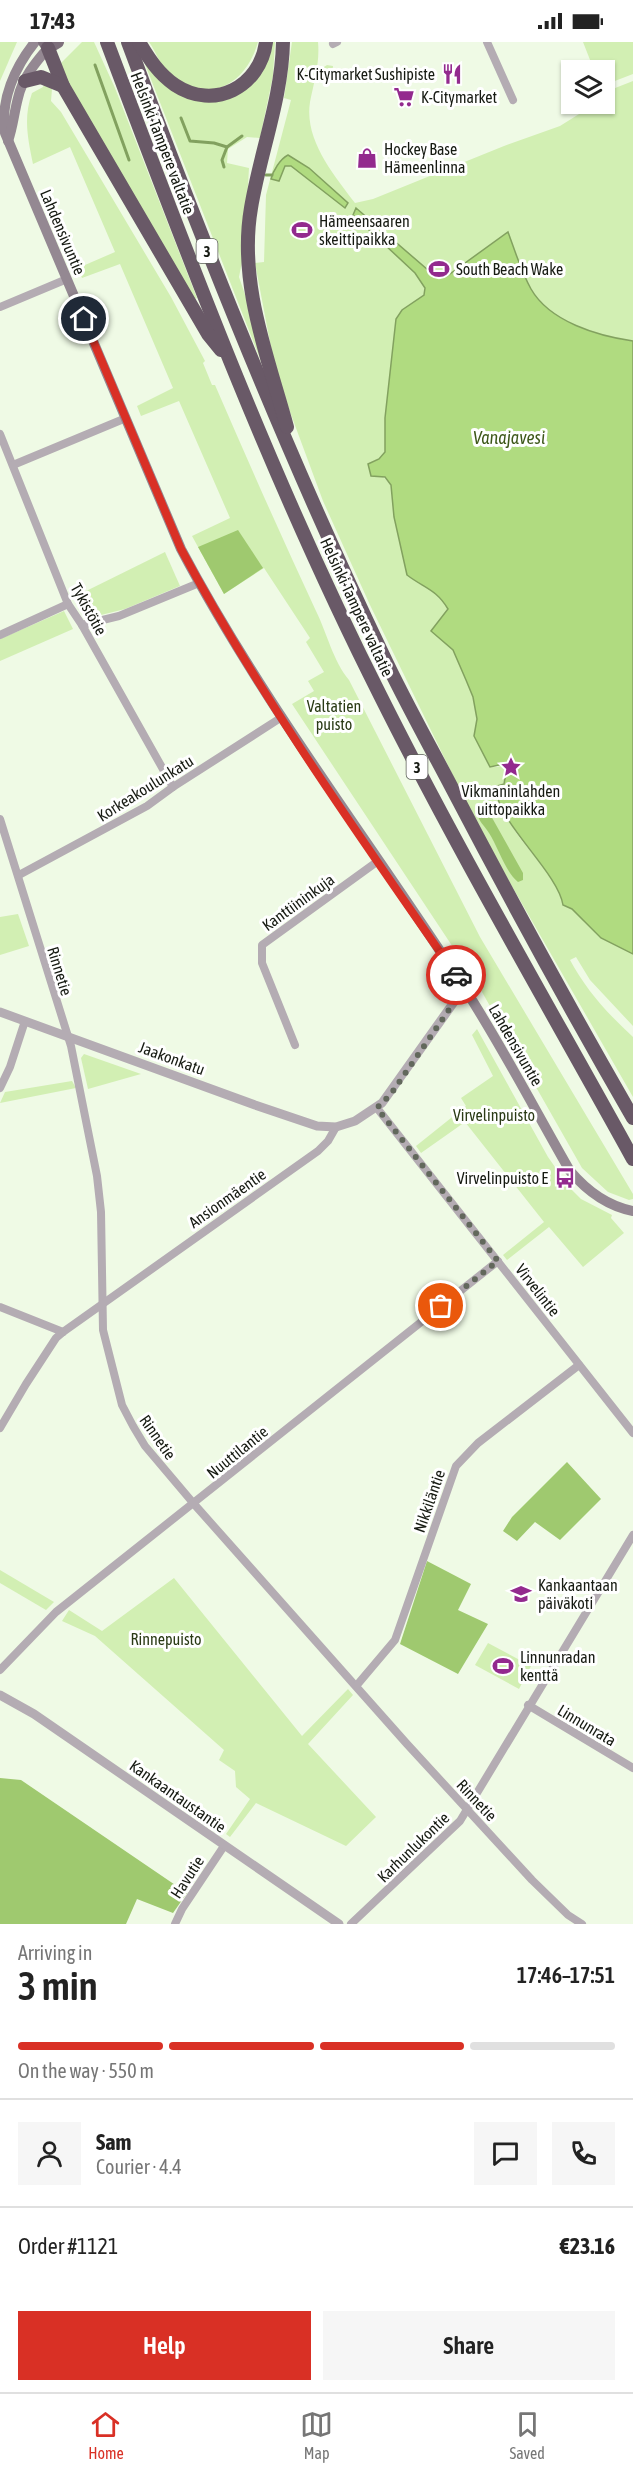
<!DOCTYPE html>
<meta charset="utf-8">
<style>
:root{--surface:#fff;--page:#f6f6f6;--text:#222;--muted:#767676;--line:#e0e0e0;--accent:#d93025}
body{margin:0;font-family:"Asap Condensed",sans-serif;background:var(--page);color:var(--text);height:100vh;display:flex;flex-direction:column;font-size:22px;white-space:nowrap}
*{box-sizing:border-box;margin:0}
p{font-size:20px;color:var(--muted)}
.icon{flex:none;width:33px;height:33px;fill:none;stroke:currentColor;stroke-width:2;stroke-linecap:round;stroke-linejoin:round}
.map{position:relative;height:1882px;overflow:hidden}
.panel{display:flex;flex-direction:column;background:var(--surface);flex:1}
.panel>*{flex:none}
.controls{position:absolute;left:561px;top:18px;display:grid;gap:12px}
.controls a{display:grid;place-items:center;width:54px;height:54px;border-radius:0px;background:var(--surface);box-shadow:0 2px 4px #0004;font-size:30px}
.pin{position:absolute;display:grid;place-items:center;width:51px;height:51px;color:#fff;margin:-26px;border:3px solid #fff;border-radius:50%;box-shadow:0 2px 6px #0007}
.courier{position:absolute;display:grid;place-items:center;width:60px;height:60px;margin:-30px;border:4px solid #d93025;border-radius:50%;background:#fff;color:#222;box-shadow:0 2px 8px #0007}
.summary em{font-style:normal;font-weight:600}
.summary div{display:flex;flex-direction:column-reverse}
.summary{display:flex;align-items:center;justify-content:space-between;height:102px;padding:0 18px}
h1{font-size:39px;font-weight:600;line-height:45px}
.bar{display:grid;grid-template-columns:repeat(4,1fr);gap:9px 6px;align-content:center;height:72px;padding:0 18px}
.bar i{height:8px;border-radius:4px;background:var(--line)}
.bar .selected{background:var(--accent)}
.bar p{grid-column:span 4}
.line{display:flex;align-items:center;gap:15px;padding:0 18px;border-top:2px solid var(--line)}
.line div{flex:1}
.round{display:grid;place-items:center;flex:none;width:63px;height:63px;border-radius:0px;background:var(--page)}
.cta{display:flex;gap:12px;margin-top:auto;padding:12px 18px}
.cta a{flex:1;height:69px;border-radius:0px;background:var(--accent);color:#fff;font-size:24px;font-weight:600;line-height:69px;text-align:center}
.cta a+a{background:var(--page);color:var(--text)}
.status{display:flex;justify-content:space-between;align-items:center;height:42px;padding:0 30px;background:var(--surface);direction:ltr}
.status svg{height:16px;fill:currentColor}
.dock{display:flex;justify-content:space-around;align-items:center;height:84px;border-top:2px solid var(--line);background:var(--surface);font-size:16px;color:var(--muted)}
.dock a{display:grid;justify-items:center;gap:3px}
.dock .selected{color:var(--accent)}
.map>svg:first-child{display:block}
</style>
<div class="status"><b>17:43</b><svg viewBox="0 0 49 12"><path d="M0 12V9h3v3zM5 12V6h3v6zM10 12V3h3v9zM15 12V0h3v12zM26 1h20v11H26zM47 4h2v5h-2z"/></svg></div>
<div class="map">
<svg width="633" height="1882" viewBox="0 0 633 1882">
<rect width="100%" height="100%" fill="#effae5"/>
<g fill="#d2efb3">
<path d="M0,0H17L0,39Z"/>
<path d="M82,0H94L115,46L197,256L194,257L110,117L60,25L61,21Z"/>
<path d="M149,0H258C246,42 210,63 172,35C161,27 157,11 149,0Z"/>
<path d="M272,0H275L273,34L260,96L247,95L228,107L227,121L249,126L244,210L239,235L251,270L262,322L145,22L170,46L217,59L230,56L249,46Z"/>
<path d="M292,0H318C320,21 314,40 310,60C304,98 334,133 355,161L373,157L504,104L560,84L595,62H604L605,50L633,39V299C597,293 551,281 531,247C521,230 515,210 508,191L447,234H435L423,224L415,231L425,246L424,253L402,268L396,277L385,376V410L379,417L372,420L382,434L391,442L394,475L418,541C432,547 440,553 448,567L431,589L453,608L466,638L473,655L477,677L474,694L490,725H497L513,720L517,726L496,749C503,764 508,779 517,792C531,812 559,838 563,863L572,867L601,896L633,912V984L590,938L576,915L570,918C586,948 608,972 633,995V1055L478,785L370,563L323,459L276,332L255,221L264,220L266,153L291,58L284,56Z"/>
<path d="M583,0H633V32L607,42L604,28H594Z"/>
<path d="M327,23L333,24L332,33L319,40L321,27Z"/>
<path d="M45,41L52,47L51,59L61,70L171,255L205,319L203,321L212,343H215C248,419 281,494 316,569C327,591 333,619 349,638L480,895L633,1152V1157L629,1158L608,1150L582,1126L478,943L292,662L314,649L308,639L324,630L306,600L310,596L264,526L224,552L192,494L230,476L179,359L141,374L137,364L173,346L120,222L82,236L78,226L115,210L70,105L33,122C28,97 23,76 32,51L43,45Z"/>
<path d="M165,510L180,544L125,567L85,577L74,555Z"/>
<path d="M64,569L73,587L0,619V597Z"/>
<path d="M18,872L29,904L0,913V875Z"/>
<path d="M477,987L548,1115L569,1145L581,1157L612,1173L611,1176L624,1191L583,1225L549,1185L507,1218L503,1213L544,1180L465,1080L421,1111L416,1104L466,1064L461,1056L493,1034L472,993Z"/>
<path d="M84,1012L141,1032L88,1047L81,1016Z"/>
<path d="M72,1039L76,1046L0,1061L5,1050Z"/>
<path d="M0,1528L54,1560L46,1568L0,1541Z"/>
<path d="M174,1536L302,1694L348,1647L353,1653L308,1702L376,1775L346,1804L256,1761L230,1795L226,1792L250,1757L236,1745L235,1729L219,1718L224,1708L95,1594L62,1579L69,1568L102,1589Z"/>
<path d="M488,1601L531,1624L519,1647L475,1623Z"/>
</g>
<g fill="#9fc96f">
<path d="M238,488L263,526L224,552L198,505Z"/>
<path d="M483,763L486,765L523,831V838L518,840C506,831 498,805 489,791C484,783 479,780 477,771Z"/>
<path d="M567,1420L601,1457L560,1498L535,1480L517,1499L503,1489L512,1475Z"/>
<path d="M427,1519L471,1542L458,1568L488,1582L458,1632L400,1602Z"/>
<path d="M0,1736L21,1738L187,1851L173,1871L137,1857L126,1882H0Z"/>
</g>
<g fill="#b0db80" stroke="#82a15f" stroke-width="1.5">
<path d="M288,113L309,126L348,161L345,166L291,124H285L279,139L271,137C273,129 280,117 288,113Z"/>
<path d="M356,166L435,234H447L508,190C515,209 521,229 531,247C550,280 598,294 633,299V912L601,896L572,867L563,863C558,829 491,775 497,744L504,742L506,731L515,730L517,726L513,720L490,725L474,694L477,677L473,655L466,638L453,608L431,589L448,567C436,547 424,546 407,533L394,475L391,443L385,435L371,434L368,422L379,417L385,410V376L396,277L402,268L424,253L425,246L415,231L353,173Z"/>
</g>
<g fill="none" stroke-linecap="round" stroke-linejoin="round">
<g stroke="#82a15f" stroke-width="3">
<path d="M95,23L129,118"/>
<path d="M181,76L190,99L214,101L227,105L222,118L224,125"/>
<path d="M227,105L242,94"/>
<path d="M266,133H272"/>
</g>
<g stroke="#b4acb3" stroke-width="8">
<path d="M487,0L513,58"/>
<path d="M333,2L337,0"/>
<path d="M0,265L67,237"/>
<path d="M0,392L68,562L82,583L173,745"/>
<path d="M13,423L126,376"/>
<path d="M82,583L119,574L199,541"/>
<path d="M0,593L68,562"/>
<path d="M0,777L71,1004L97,1134L101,1170L103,1288L122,1363L133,1384L145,1404L194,1462L407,1702L532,1838L568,1873L582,1882"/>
<path d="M19,833L147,764L173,745L282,675"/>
<path d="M295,1003L262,921V903L378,819"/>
<path d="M0,1046L10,1025L25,979"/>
<path d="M377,1066L633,1391"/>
<path d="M0,1265L63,1290"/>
<path d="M0,1386L26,1342L56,1296L63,1290L318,1109L328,1099L336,1085"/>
<path d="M0,1628L56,1570L498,1219"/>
<path d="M357,1643L395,1598L456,1424L478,1401L579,1323"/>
<path d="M528,1663L633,1726"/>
<path d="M175,1882L182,1867L224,1804"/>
<path d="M351,1882L460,1779L633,1493"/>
</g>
<g stroke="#b4acb3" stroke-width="9">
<path d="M0,970L255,1063L317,1084L336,1085L355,1079L382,1061L464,946"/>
<path d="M0,1653L34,1672L339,1882"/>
</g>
<g stroke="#948892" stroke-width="10">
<path d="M35,0C15,25 0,58 5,91L181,507C263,662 371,801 465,947C503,1006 535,1068 570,1129C587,1149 607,1164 633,1169"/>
<path d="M8,99C13,85 14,71 18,56C22,37 35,21 48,6"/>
</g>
<path stroke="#7d6f7b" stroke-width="12" d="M44,0L48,6L58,0"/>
<g stroke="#695967" stroke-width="14">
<path d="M107,0C190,221 274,443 380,653C459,811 548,963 633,1117"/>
<path d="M128,0C205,208 287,413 383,613C404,658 429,702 452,746C510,857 570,967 633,1076"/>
<path d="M139,0C149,17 159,32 175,43C214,69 260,45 266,0"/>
<path d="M283,0C282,56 260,111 251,166C238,241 268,315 287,385"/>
<path d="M48,6L63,44L208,292L221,308"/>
<path d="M25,39L41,35L63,44"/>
</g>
</g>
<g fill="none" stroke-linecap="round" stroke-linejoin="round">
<path stroke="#62685c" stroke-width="6" stroke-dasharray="0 10.8" d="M441,1264L498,1219L377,1066L391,1052L464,946L456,933"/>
<path stroke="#d93025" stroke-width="8" d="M84,277L181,507C261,656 360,795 456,933"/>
</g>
<defs>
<g id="restaurant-bare" transform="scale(1.62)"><path d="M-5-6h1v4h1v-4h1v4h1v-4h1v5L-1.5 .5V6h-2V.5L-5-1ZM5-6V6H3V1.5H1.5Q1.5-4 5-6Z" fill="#932a8e" stroke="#fff" stroke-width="2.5" paint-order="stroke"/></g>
<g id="supermarket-bare" transform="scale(1.62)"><path d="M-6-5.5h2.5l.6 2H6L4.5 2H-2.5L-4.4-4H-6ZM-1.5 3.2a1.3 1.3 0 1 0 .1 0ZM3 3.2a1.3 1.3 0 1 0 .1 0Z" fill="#932a8e" stroke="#fff" stroke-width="2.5" paint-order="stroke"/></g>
<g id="shop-bare" transform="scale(1.62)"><path d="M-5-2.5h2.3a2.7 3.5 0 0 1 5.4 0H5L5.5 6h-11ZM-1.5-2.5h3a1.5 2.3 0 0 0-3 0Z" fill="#932a8e" stroke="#fff" stroke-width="2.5" paint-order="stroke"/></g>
<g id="stadium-bare" transform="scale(1.62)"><path d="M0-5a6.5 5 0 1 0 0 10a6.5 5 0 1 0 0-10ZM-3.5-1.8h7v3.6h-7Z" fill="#932a8e" stroke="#fff" stroke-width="2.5" paint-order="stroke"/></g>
<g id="sight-bare" transform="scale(1.62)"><path d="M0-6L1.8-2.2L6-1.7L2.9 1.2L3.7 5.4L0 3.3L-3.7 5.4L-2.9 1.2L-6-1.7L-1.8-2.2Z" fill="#932a8e" stroke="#fff" stroke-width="2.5" paint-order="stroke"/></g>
<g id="bus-bare" transform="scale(1.62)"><path d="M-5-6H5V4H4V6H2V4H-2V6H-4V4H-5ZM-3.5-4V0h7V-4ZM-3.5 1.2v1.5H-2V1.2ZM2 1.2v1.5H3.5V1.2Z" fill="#932a8e" stroke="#fff" stroke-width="2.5" paint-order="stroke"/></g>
<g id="school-bare" transform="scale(1.62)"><path d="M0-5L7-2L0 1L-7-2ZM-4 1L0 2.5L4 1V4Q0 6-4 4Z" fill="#932a8e" stroke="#fff" stroke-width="2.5" paint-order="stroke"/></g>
</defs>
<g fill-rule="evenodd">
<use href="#restaurant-bare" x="452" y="32"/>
<use href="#supermarket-bare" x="404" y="55"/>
<use href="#shop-bare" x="367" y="116"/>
<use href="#stadium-bare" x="302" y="188"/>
<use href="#stadium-bare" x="439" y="227"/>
<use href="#sight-bare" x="511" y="725"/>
<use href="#bus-bare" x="565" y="1136"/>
<use href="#school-bare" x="521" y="1552"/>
<use href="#stadium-bare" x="503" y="1624"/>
</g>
<g text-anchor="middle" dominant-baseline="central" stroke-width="6" stroke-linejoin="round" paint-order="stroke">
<g fill="#fff" stroke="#5c5f59" stroke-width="1.5">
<rect x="196.5" y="197" width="21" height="24" rx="4.5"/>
<rect x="406.5" y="713" width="21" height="24" rx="4.5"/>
</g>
<g font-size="15" font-weight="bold" fill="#161a12">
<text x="207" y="209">3</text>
<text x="417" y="725">3</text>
</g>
<g font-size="16" fill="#161a12" stroke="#fff" text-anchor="start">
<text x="435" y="32" text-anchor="end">K-Citymarket Sushipiste</text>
<text x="421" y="55">K-Citymarket</text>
<text x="384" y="107">Hockey Base<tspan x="384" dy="18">Hämeenlinna</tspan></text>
<text x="319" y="179">Hämeensaaren<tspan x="319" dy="18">skeittipaikka</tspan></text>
<text x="456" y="227">South Beach Wake</text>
<text x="511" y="749" text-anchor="middle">Vikmaninlahden<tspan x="511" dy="18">uittopaikka</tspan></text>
<text x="548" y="1136" text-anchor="end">Virvelinpuisto E</text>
<text x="538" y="1543">Kankaantaan<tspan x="538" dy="18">päiväkoti</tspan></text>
<text x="520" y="1615">Linnunradan<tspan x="520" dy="18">kenttä</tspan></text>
</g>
<g font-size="16" fill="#161a12" stroke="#fff">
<text transform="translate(163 101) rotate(69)">Helsinki-Tampere valtatie</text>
<text transform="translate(63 190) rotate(67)">Lahdensivuntie</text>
<text transform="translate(357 565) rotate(65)">Helsinki-Tampere valtatie</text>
<text transform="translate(89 567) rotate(61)">Tykistötie</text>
<text transform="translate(145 746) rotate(-32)">Korkeakoulunkatu</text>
<text transform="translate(298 860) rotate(-36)">Kanttiininkuja</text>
<text transform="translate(60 929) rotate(73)">Rinnetie</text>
<text transform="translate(516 1003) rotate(60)">Lahdensivuntie</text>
<text transform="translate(172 1016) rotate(20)">Jaakonkatu</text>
<text transform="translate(227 1156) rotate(-35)">Ansionmäentie</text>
<text transform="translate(538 1248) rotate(52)">Virvelintie</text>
<text transform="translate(158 1395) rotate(55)">Rinnetie</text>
<text transform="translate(237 1410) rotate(-39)">Nuuttilantie</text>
<text transform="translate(429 1459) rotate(-71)">Nikkiläntie</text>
<text transform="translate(587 1683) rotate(31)">Linnunrata</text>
<text transform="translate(178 1754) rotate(35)">Kankaantaustantie</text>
<text transform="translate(477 1758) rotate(47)">Rinnetie</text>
<text transform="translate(413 1805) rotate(-44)">Karhunlukontie</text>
<text transform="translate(187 1835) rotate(-57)">Havutie</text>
</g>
<g font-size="16" fill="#2a3a15" stroke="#fff">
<text x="334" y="664">Valtatien<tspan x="334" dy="18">puisto</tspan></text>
<text x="494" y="1073">Virvelinpuisto</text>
<text x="166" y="1597">Rinnepuisto</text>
</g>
<g font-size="18" font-style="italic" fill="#3e581a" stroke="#fff">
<text x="509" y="395">Vanajavesi</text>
</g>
</g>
</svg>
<div class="controls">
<a><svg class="icon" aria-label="layers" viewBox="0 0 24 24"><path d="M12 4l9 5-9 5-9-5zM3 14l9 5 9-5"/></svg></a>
</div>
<div class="pin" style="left:441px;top:1264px;background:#ea580c"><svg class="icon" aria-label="bag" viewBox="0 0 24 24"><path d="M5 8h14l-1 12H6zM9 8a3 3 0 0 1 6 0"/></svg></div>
<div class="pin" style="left:84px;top:277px;background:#1f2937"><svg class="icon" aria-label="home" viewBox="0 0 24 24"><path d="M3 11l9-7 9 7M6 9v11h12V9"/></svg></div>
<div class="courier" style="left:456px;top:933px"><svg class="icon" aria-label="car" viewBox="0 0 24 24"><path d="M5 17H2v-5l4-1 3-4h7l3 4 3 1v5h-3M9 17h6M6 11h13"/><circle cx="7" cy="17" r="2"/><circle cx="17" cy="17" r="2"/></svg></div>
</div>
<section class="panel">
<div class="summary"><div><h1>3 min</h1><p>Arriving in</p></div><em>17:46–17:51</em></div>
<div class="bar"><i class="selected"></i><i class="selected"></i><i class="selected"></i><i></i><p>On the way · 550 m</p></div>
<div class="line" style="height:108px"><a class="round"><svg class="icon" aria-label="person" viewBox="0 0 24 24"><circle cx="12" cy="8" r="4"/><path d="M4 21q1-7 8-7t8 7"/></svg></a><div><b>Sam</b><p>Courier · 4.4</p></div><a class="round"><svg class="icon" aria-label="chat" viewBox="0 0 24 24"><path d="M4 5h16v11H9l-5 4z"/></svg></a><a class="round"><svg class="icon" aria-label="phone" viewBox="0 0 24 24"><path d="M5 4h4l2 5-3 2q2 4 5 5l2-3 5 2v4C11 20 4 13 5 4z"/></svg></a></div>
<div class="line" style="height:78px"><div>Order #1121</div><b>€23.16</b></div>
<div class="cta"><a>Help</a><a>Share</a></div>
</section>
<nav class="dock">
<a class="selected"><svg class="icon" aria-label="home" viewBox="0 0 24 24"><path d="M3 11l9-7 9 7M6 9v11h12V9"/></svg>Home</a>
<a><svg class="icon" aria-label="map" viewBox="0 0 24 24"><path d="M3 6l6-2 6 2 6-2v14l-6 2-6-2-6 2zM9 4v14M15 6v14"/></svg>Map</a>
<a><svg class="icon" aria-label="saved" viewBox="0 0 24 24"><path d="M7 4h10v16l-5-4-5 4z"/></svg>Saved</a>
</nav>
